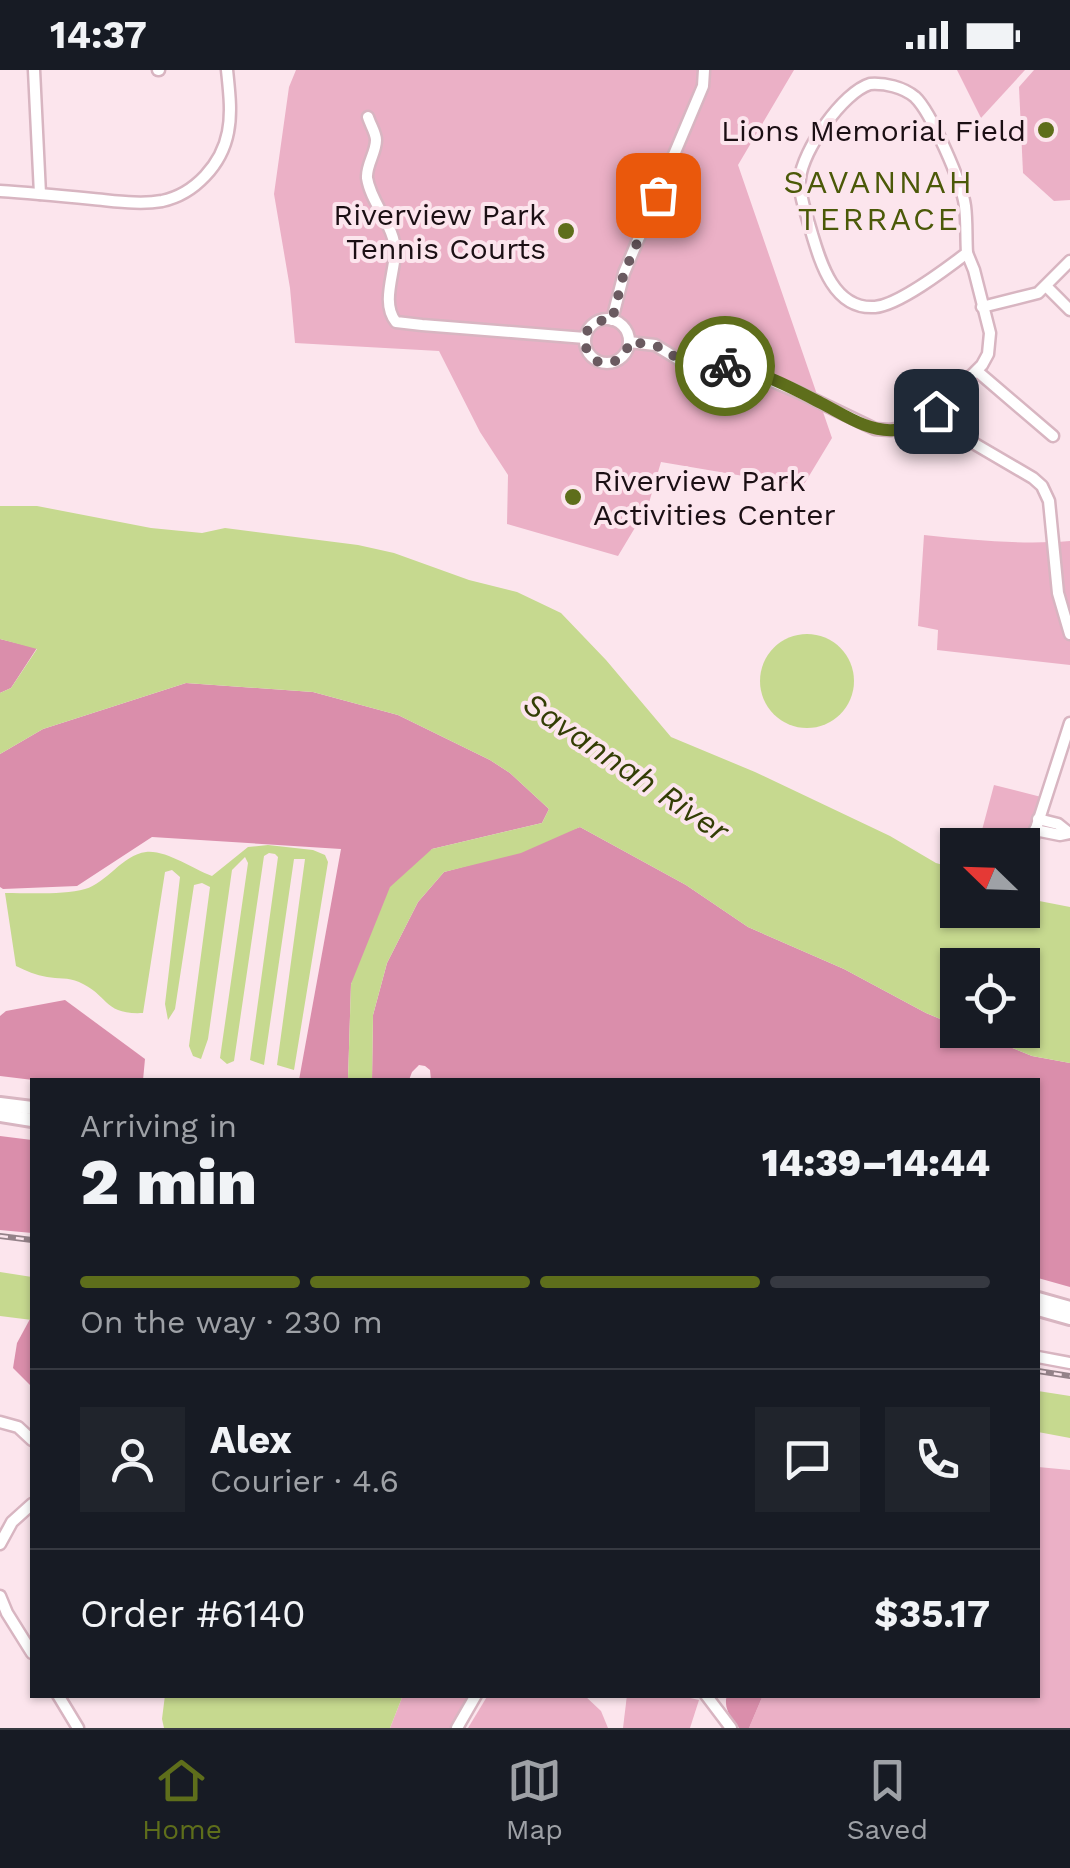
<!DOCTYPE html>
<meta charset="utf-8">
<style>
:root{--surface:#171b24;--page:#20242c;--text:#f1f3f6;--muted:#9ea1a6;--line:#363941;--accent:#5e6e1b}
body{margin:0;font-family:"Work Sans",sans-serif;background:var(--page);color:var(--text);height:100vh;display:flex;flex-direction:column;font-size:38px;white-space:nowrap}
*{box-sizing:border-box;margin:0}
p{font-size:32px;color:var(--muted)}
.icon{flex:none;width:55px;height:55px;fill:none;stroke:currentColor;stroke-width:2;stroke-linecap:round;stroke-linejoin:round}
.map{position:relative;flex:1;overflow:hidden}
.side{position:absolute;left:30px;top:1008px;width:1010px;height:620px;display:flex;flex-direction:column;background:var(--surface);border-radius:0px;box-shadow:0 2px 8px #0004}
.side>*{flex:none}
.needle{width:65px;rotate:293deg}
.buttons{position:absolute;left:940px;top:758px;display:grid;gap:20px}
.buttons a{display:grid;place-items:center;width:100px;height:100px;border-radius:0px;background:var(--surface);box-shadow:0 2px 8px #0004;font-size:50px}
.pin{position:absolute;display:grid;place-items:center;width:85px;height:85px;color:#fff;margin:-42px;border-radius:20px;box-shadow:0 5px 15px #0006}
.courier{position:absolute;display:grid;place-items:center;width:100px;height:100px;margin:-50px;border:8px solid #5e6e1b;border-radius:50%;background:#fff;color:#222;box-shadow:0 2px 12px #0007}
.overview em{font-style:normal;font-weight:800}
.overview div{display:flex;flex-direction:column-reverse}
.overview{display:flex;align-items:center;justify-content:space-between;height:170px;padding:0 50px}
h1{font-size:65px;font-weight:800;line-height:75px}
.bar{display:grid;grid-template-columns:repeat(4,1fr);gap:15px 10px;align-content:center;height:120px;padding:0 50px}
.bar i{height:12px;border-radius:8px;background:var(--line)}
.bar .current{background:var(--accent)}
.bar p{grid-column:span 4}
.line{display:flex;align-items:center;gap:25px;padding:0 50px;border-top:2px solid var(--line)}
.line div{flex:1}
.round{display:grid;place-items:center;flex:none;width:105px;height:105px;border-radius:0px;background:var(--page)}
.status{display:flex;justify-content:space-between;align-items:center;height:70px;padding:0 50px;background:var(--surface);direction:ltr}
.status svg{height:28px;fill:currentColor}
.tabs{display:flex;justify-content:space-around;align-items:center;height:140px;border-top:2px solid var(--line);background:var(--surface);font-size:28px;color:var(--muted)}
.tabs a{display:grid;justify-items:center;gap:5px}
.tabs .current{color:var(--accent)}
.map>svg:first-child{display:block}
</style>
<div class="status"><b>14:37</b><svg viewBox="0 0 49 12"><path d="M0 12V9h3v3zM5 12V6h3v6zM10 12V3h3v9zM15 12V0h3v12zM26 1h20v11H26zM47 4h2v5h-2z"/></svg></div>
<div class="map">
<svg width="1070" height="1658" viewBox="0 0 1070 1658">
<rect width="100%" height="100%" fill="#fce5ed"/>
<g fill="#ebb0c6">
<path d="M296,0H794L738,95L832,368L803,416L661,392L648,436L618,486L507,454L508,405L480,362L439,281L295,273L290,218L274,124L289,17Z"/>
<path d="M957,0H1025L981,48Z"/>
<path d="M1034,0H1070V130L1054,131L1023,103L1019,17Z"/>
<path d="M924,465C973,470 1021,475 1070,471V595L937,580L938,560L918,556Z"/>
<path d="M994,715L1049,729L1024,823L1022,820V775H978Z"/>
<path d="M1038,1397L1070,1400V1658H749L763,1625H1038Z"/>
<path d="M403,1625H469L452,1658H390Z"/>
<path d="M488,1625H584L601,1641L608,1658H468Z"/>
<path d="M627,1625H677L699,1630L690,1658H623Z"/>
</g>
<g fill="#da8eab">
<path d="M0,569L37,578L11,618L0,623Z"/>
<path d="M186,613L313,622L398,645L490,690L510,703L549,739L542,753L432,779L351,914L348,1010H299L341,779L152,767L77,816L3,819L0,817V684L43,659Z"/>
<path d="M580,757L686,815L748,857L844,899L926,943L957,956L958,960H968L1032,986L1070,993V1217L1038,1208V1010H431L430,1000L425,996L419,995L412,1002L409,1010H372L373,945L387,893L418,832L444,802L481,792Z"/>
<path d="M65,930L145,989L143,1010H33L0,1006V946L6,941Z"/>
<path d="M0,1066L32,1070V1163L0,1160Z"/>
<path d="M30,1249L32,1250V1317L13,1298L17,1273Z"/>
<path d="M727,1625H763L749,1658H739C731,1648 723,1638 727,1625Z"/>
</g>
<g fill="#c6d98f">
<path d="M0,436H37L151,458L202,463L225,458L358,475L394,483L469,510L517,522L561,543L606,590L671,667L755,702L890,766L936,793L957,799L958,840H1022L1023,820L1029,829L1070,837V993L1032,986L968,960H1022V895H958L957,956L926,943L844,899L748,857L686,815L580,757L521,783L444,802L418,832L387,893L373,945L372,1010H348L351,914L390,817L432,779L542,753L549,739L510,703L490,690L398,645L313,622L186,613L43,659L0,684V623L11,618L37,579L0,569Z"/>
<circle cx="807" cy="611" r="47"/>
<path d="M268,775L313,780L325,785L328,792L294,1000L277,995L305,789H294L264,995L250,990L278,787L275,784L269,783L264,786L234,991L227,994L220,988L248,793L245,787L232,800L208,969L201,989L193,986L189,976L210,817L202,813L194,815L175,939L168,950L165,934L180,807L172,800L165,802L143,943C103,945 109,925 79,912C68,907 58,909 47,907C36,905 26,901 16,896L5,823C27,823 64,825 85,819C107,813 122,785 146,782C167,780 192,799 212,806L248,777Z"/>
<path d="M0,1202L32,1207V1250L0,1246Z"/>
<path d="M1038,1321L1070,1326V1368L1038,1362Z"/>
<path d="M165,1625H403L390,1658H164L162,1649Z"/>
</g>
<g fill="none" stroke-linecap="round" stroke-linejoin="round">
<g stroke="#d8b5c1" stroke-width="15">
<g id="minor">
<path d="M34,0L40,124"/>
<path d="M158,0H159"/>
<path d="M870,14C885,13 903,17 915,27C931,42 962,113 965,136C967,151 966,168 967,183C946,199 899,235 875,237C831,240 819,187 809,154C805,139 799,125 800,109C802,81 843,22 870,14Z"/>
<path d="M368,47C370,54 376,63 376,70C376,83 366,95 367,108C371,134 396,157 395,183C394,205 381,234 396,252L422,255L585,268"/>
<path d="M0,121C31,123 62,126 93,129C115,131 140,135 162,131C195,124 222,94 228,62C232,42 229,20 227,0"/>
<path d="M1046,216L1070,240"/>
<path d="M982,237L1038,223L1070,191"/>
<circle cx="607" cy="271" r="22"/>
<path d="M612,250L624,203L703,16L704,0"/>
<path d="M629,272L655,275L683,292L696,297H730L746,300L798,322L875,359L890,360L909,357L936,341L982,295L988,284L990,263L974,200L967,183"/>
<path d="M977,301L1053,366"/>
<path d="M936,341L942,351L951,360L1033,408L1042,416L1049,431L1058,523L1070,564"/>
<path d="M1038,749L1058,754L1069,763"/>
<path d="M1035,760L1060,765L1070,763"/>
<path d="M1022,802L1070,653"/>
<path d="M1038,1287L1070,1293"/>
<path d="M0,1352L18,1357L32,1370"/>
<path d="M0,1474L12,1452L32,1434"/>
<path d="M0,1526L7,1543L32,1583"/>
<path d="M58,1625L78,1658"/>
<path d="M706,1625L731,1658"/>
<path d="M457,1658L476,1625"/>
</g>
</g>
<g stroke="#d8b5c1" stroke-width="18">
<g id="major">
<path d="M0,1034L32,1038"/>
<path d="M0,1045L32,1050"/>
<path d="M1038,1229L1070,1238"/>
<path d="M1038,1239L1070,1248"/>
</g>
</g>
<use href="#minor" stroke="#fff" stroke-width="10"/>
<use href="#major" stroke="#fff" stroke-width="12"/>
<g stroke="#948289" stroke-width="6">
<g id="rail">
<path d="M0,1166L32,1170"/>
<path d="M1038,1301L1070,1306"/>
</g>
</g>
<use href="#rail" stroke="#fce5ed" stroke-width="2.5" stroke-dasharray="8" stroke-linecap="butt"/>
</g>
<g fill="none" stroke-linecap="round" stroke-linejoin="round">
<path stroke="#6a5a60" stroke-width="10" stroke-dasharray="0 18" d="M658,125L624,203L612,250C569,247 583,305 615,291C624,287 627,281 629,272L655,275L684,292L696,297L725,296"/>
<path stroke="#5e6e1b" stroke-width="12" d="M725,296C757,299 792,318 821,333C843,344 868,362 894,360C910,359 923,350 936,341"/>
</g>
<g fill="#5e6e1b" stroke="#fce5ed" stroke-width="4">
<circle cx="1046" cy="60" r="10"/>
<circle cx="566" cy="161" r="10"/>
<circle cx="573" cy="427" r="10"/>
</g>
<g text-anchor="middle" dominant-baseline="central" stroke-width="8" stroke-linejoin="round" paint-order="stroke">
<g font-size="30" fill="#1b0f14" stroke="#fce5ed" text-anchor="end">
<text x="1026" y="60">Lions Memorial Field</text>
<text x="546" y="144">Riverview Park<tspan x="546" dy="34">Tennis Courts</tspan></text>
<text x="593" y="410" text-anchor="start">Riverview Park<tspan x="593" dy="34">Activities Center</tspan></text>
</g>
<g font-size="32" letter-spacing="2.5" fill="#4b5908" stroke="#fce5ed">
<text x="879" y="112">SAVANNAH<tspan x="879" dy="37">TERRACE</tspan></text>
</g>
<g font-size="32" font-style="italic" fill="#333e05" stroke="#fce5ed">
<text transform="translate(626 697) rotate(34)">Savannah River</text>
</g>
</g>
</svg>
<div class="buttons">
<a><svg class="needle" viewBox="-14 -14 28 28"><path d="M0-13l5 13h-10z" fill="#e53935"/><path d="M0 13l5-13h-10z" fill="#9ea1a6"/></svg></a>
<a><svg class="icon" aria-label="locate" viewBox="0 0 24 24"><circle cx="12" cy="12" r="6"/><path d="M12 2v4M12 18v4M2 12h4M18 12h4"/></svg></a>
</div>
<div class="pin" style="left:658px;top:125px;background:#ea580c"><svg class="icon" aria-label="bag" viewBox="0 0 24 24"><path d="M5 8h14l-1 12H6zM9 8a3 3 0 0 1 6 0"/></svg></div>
<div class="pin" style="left:936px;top:341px;background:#1f2937"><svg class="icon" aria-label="home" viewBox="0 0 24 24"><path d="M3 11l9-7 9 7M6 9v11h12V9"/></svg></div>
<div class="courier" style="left:725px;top:296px"><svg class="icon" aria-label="bike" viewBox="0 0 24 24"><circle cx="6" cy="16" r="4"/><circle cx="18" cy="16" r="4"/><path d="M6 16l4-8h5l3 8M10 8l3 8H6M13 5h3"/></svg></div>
<section class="side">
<div class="overview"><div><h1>2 min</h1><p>Arriving in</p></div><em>14:39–14:44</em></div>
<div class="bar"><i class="current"></i><i class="current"></i><i class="current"></i><i></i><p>On the way · 230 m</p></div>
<div class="line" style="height:180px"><a class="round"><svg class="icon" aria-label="person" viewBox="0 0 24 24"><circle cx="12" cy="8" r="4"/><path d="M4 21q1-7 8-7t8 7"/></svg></a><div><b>Alex</b><p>Courier · 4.6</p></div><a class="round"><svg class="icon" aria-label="chat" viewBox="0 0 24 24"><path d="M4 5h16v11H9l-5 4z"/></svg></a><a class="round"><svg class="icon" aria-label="phone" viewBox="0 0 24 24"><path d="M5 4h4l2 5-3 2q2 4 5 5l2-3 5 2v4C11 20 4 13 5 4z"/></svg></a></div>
<div class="line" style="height:130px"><div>Order #6140</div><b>$35.17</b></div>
</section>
</div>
<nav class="tabs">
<a class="current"><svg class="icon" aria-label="home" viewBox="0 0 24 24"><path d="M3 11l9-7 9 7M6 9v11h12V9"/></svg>Home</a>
<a><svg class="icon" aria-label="map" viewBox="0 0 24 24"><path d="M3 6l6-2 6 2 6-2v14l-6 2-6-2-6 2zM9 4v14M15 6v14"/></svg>Map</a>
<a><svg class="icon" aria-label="saved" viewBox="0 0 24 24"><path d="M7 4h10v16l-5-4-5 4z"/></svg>Saved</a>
</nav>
